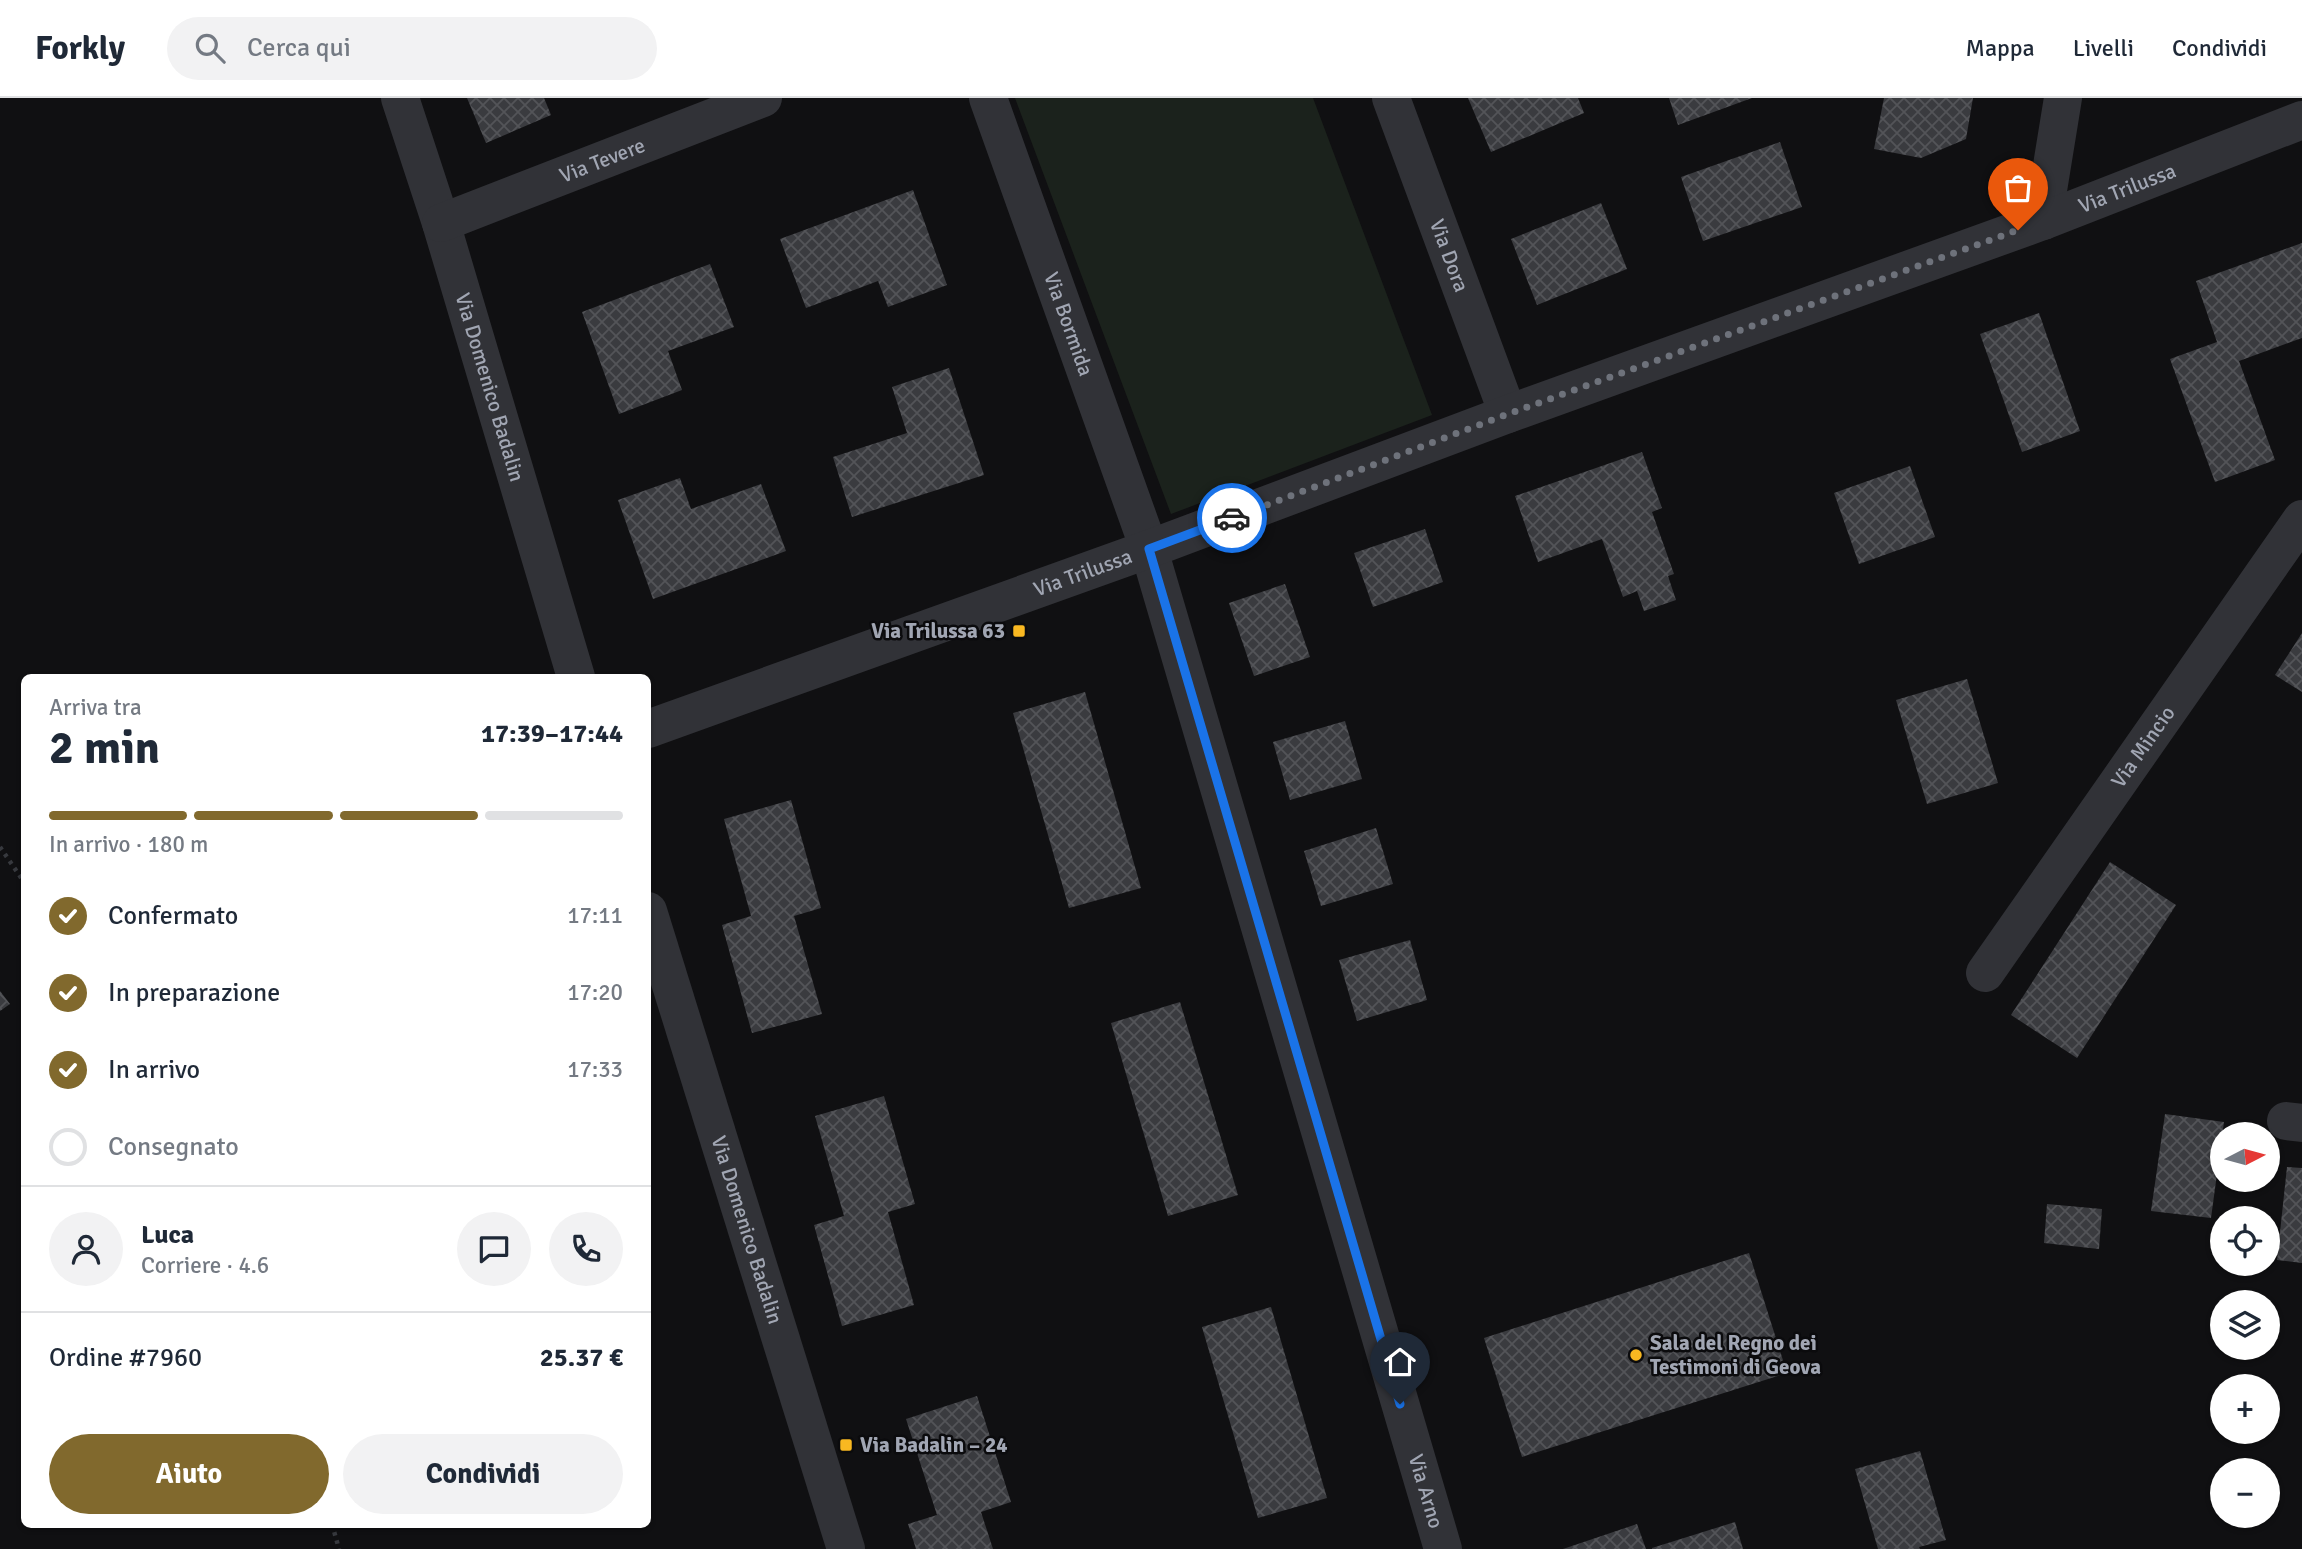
<!DOCTYPE html>
<html lang="it">
<meta charset="utf-8">
<style>
:root{--surface:#fff;--page:#f2f2f3;--text:#1f2937;--muted:#747a83;--line:#e0e1e3;--accent:#81692d}
body{margin:0;font-family:Signika,sans-serif;background:var(--page);color:var(--text);height:100vh;display:flex;flex-direction:column;font-size:26px;white-space:nowrap}
*{box-sizing:border-box;margin:0}
p{font-size:23px;color:var(--muted)}
.icon{flex:none;width:38px;height:38px;fill:none;stroke:currentColor;stroke-width:2;stroke-linecap:round;stroke-linejoin:round}
.map{position:relative;flex:1;overflow:hidden}
.details{position:absolute;left:21px;top:576px;width:630px;height:854px;display:flex;flex-direction:column;background:var(--surface);border-radius:10px;box-shadow:0 2px 5px #0004}
.details>*{flex:none}
.needle{width:46px;rotate:84deg}
.tools{position:absolute;left:2210px;top:1024px;display:grid;gap:14px}
.tools a{display:grid;place-items:center;width:70px;height:70px;border-radius:50%;background:var(--surface);box-shadow:0 2px 5px #0004;font-size:35px}
.pin{position:absolute;display:grid;place-items:center;width:60px;height:60px;color:#fff;margin:-72px -30px;border-radius:50% 50% 50% 0;rotate:-45deg;box-shadow:0 0 7px #0007}
.pin .icon{rotate:45deg}
.courier{position:absolute;display:grid;place-items:center;width:70px;height:70px;margin:-35px;border:5px solid #1a73e8;border-radius:50%;background:#fff;color:#222;box-shadow:0 2px 9px #0007}
.head em{font-style:normal;font-weight:700}
.head div{display:flex;flex-direction:column-reverse}
.head{display:flex;align-items:center;justify-content:space-between;height:119px;padding:0 28px}
h1{font-size:46px;font-weight:700;line-height:52px}
.bar{display:grid;grid-template-columns:repeat(4,1fr);gap:10px 7px;align-content:center;height:84px;padding:0 28px}
.bar i{height:9px;border-radius:5px;background:var(--line)}
.bar .current{background:var(--accent)}
.bar p{grid-column:span 4}
.line{display:flex;align-items:center;gap:18px;padding:0 28px;border-top:2px solid var(--line)}
.line div{flex:1}
.round{display:grid;place-items:center;flex:none;width:74px;height:74px;border-radius:37px;background:var(--page)}
ol{padding:0 28px;list-style:none}
li{display:flex;align-items:center;gap:21px;height:77px}
li p{margin-inline-start:auto}
li .icon{padding:7px;border-radius:50%;background:var(--accent);color:#fff;stroke-width:4}
li:last-child{color:var(--muted)}
li i{width:38px;height:38px;border:4px solid var(--line);border-radius:50%}
.action{display:flex;gap:14px;margin-top:auto;padding:14px 28px}
.action a{flex:1;height:80px;border-radius:42px;background:var(--accent);color:#fff;font-size:28px;font-weight:700;line-height:80px;text-align:center}
.action a+a{background:var(--page);color:var(--text)}
header{display:flex;align-items:center;gap:42px;box-sizing:border-box;height:98px;padding:0 35px;background:var(--surface);border-bottom:2px solid var(--line)}
header strong{font-size:33px}
nav{display:flex;gap:38px;margin-inline-start:auto;font-size:24px}
.search{width:490px;height:63px;background:var(--page);display:flex;align-items:center;gap:18px;box-sizing:border-box;padding:0 24px;border-radius:38px;color:var(--muted);font-size:26px}
.map>svg:first-child{display:block}
</style>
<header>
<strong>Forkly</strong>
<div class="search"><svg class="icon" aria-label="search" viewBox="0 0 24 24"><circle cx="10" cy="10" r="6"/><path d="M15 15l6 6"/></svg>Cerca qui</div>
<nav><a>Mappa</a><a>Livelli</a><a>Condividi</a></nav>
</header>
<div class="map">
<svg width="2302" height="1451" viewBox="0 0 2302 1451">
<defs>
<pattern id="building-cross-hatch" width="8" height="8" patternUnits="userSpaceOnUse" patternTransform="scale(1.75)"><rect width="8" height="8" fill="#3a3b3f"/><path d="M0 0l8 8M0 8l8-8" fill="none" stroke="#535458"/></pattern>
</defs>
<rect width="100%" height="100%" fill="#101012"/>
<path fill="#1b221c" d="M1015,0H1313L1432,317L1171,416Z"/>
<g fill="url(#building-cross-hatch)">
<path d="M467,0H544L551,17L486,45Z"/>
<path d="M1468,0H1578L1584,15L1491,54Z"/>
<path d="M1669,0H1752L1678,27Z"/>
<path d="M1884,0H1973L1966,41L1921,60L1874,51Z"/>
<path d="M1780,44L1802,109L1703,143L1681,79Z"/>
<path d="M913,92L947,187L888,209L878,183L806,210L780,141Z"/>
<path d="M1601,105L1627,171L1537,207L1511,141Z"/>
<path d="M2302,145V240L2239,263L2275,362L2215,384L2170,261L2217,244L2196,183Z"/>
<path d="M710,166L734,229L668,253L682,292L619,316L582,214Z"/>
<path d="M2039,215L2080,333L2022,354L1980,236Z"/>
<path d="M949,270L984,377L852,419L833,359L907,335L892,289Z"/>
<path d="M1642,354L1662,410L1652,414L1674,476L1668,478L1676,502L1644,513L1637,493L1623,499L1602,441L1538,464L1515,398Z"/>
<path d="M1910,368L1935,439L1859,466L1834,395Z"/>
<path d="M680,380L691,411L761,386L786,453L653,501L618,402Z"/>
<path d="M1425,431L1443,484L1373,509L1354,455Z"/>
<path d="M1285,486L1310,559L1254,578L1229,505Z"/>
<path d="M2302,535V594L2275,577Z"/>
<path d="M1967,581L1998,685L1927,706L1896,602Z"/>
<path d="M1085,594L1141,790L1069,810L1013,615Z"/>
<path d="M1345,623L1362,681L1290,702L1273,644Z"/>
<path d="M791,702L821,810L794,818L822,916L752,935L722,827L751,818L724,721Z"/>
<path d="M1376,730L1393,786L1321,808L1304,753Z"/>
<path d="M2110,764L2176,807L2077,960L2011,917Z"/>
<path d="M1410,842L1427,902L1357,923L1339,862Z"/>
<path d="M0,893L10,906L0,913Z"/>
<path d="M1180,904L1238,1097L1168,1118L1111,925Z"/>
<path d="M884,998L915,1106L888,1114L914,1207L842,1228L814,1127L844,1118L815,1018Z"/>
<path d="M2165,1016L2224,1024L2211,1120L2151,1113Z"/>
<path d="M2287,1069L2302,1070V1165L2277,1162Z"/>
<path d="M2047,1106L2102,1111L2099,1151L2044,1145Z"/>
<path d="M1749,1155L1787,1275L1522,1359L1484,1240Z"/>
<path d="M1271,1209L1327,1400L1258,1420L1202,1229Z"/>
<path d="M977,1298L1011,1404L981,1414L993,1451H916L908,1426L937,1417L906,1321Z"/>
<path d="M1920,1353L1946,1442L1919,1449L1920,1451H1878L1855,1371Z"/>
<path d="M1735,1424L1743,1451H1652V1450Z"/>
<path d="M1637,1426L1646,1451H1563Z"/>
</g>
<g fill="none" stroke-linecap="round" stroke-linejoin="round">
<g stroke="#37393e" stroke-width="4.5" stroke-dasharray="3.5 5" stroke-linecap="butt">
<path d="M0,749L24,784"/>
<path d="M332,1426L339,1451"/>
</g>
<g stroke="#313237" stroke-width="38">
<path id="s1" d="M400,0L441,125L576,579"/>
<path id="s2" d="M988,0L1147,445L1443,1451"/>
<path id="s3" d="M1391,0L1508,316"/>
<path d="M2043,123L2063,0"/>
<path id="s4" d="M441,125L763,0"/>
<path id="s5" d="M648,631L1149,451L1508,316L2043,123L2302,22"/>
<path id="s6" d="M648,813L846,1451"/>
<path id="s7" d="M1985,875L2302,421"/>
<path d="M2286,1023L2302,1025"/>
</g>
</g>
<g fill="none" stroke-linecap="round" stroke-linejoin="round">
<path stroke="#6e727b" stroke-width="7" stroke-dasharray="0 12.6" d="M1232,420L1508,316L2018,132"/>
<path stroke="#1a73e8" stroke-width="9" d="M1232,420L1149,451L1400,1306"/>
</g>
<g fill="#f9b821" stroke="#0b0b0d" stroke-width="2.5">
<rect x="1012" y="526" width="14" height="14" rx="3.5"/>
<circle cx="1636" cy="1257" r="7"/>
<rect x="839" y="1340" width="14" height="14" rx="3.5"/>
</g>
<g text-anchor="middle" dominant-baseline="central" stroke-width="5" stroke-linejoin="round" paint-order="stroke">
<g font-size="21" fill="#a1a6b3" stroke="#0b0b0d">
<text stroke="none"><textPath href="#s4" startOffset="173">Via Tevere</textPath></text>
<text stroke="none"><textPath href="#s5" startOffset="1575">Via Trilussa</textPath></text>
<text stroke="none"><textPath href="#s3" startOffset="168">Via Dora</textPath></text>
<text stroke="none"><textPath href="#s2" startOffset="240">Via Bormida</textPath></text>
<text stroke="none"><textPath href="#s1" startOffset="303">Via Domenico Badalin</textPath></text>
<text stroke="none"><textPath href="#s5" startOffset="462">Via Trilussa</textPath></text>
<text stroke="none"><textPath href="#s7" startOffset="276">Via Mincio</textPath></text>
<text stroke="none"><textPath href="#s6" startOffset="334">Via Domenico Badalin</textPath></text>
<text stroke="none"><textPath href="#s2" startOffset="1461">Via Arno</textPath></text>
</g>
<g font-size="21" font-weight="bold" fill="#a1a6b3" stroke="#0b0b0d" text-anchor="start">
<text x="1005" y="533" text-anchor="end">Via Trilussa 63</text>
<text x="1650" y="1245">Sala del Regno dei<tspan x="1650" dy="24">Testimoni di Geova</tspan></text>
<text x="860" y="1347">Via Badalin – 24</text>
</g>
</g>
</svg>
<div class="tools">
<a><svg class="needle" viewBox="-14 -14 28 28"><path d="M0-13l5 13h-10z" fill="#e53935"/><path d="M0 13l5-13h-10z" fill="#747a83"/></svg></a>
<a><svg class="icon" aria-label="locate" viewBox="0 0 24 24"><circle cx="12" cy="12" r="6"/><path d="M12 2v4M12 18v4M2 12h4M18 12h4"/></svg></a>
<a><svg class="icon" aria-label="layers" viewBox="0 0 24 24"><path d="M12 4l9 5-9 5-9-5zM3 14l9 5 9-5"/></svg></a>
<a>+</a>
<a>−</a>
</div>
<div class="pin" style="left:2018px;top:132px;background:#ea580c"><svg class="icon" aria-label="bag" viewBox="0 0 24 24"><path d="M5 8h14l-1 12H6zM9 8a3 3 0 0 1 6 0"/></svg></div>
<div class="pin" style="left:1400px;top:1306px;background:#1f2937"><svg class="icon" aria-label="home" viewBox="0 0 24 24"><path d="M3 11l9-7 9 7M6 9v11h12V9"/></svg></div>
<div class="courier" style="left:1232px;top:420px"><svg class="icon" aria-label="car" viewBox="0 0 24 24"><path d="M5 17H2v-5l4-1 3-4h7l3 4 3 1v5h-3M9 17h6M6 11h13"/><circle cx="7" cy="17" r="2"/><circle cx="17" cy="17" r="2"/></svg></div>
<section class="details">
<div class="head"><div><h1>2 min</h1><p>Arriva tra</p></div><em>17:39–17:44</em></div>
<div class="bar"><i class="current"></i><i class="current"></i><i class="current"></i><i></i><p>In arrivo · 180 m</p></div>
<ol>
<li><svg class="icon" aria-label="check" viewBox="0 0 24 24"><path d="M5 12l5 5 9-10"/></svg>Confermato<p>17:11</p></li>
<li><svg class="icon" aria-label="check" viewBox="0 0 24 24"><path d="M5 12l5 5 9-10"/></svg>In preparazione<p>17:20</p></li>
<li><svg class="icon" aria-label="check" viewBox="0 0 24 24"><path d="M5 12l5 5 9-10"/></svg>In arrivo<p>17:33</p></li>
<li><i></i>Consegnato</li>
</ol>
<div class="line" style="height:126px"><a class="round"><svg class="icon" aria-label="person" viewBox="0 0 24 24"><circle cx="12" cy="8" r="4"/><path d="M4 21q1-7 8-7t8 7"/></svg></a><div><b>Luca</b><p>Corriere · 4.6</p></div><a class="round"><svg class="icon" aria-label="chat" viewBox="0 0 24 24"><path d="M4 5h16v11H9l-5 4z"/></svg></a><a class="round"><svg class="icon" aria-label="phone" viewBox="0 0 24 24"><path d="M5 4h4l2 5-3 2q2 4 5 5l2-3 5 2v4C11 20 4 13 5 4z"/></svg></a></div>
<div class="line" style="height:91px"><div>Ordine #7960</div><b>25.37 €</b></div>
<div class="action"><a>Aiuto</a><a>Condividi</a></div>
</section>
</div>
